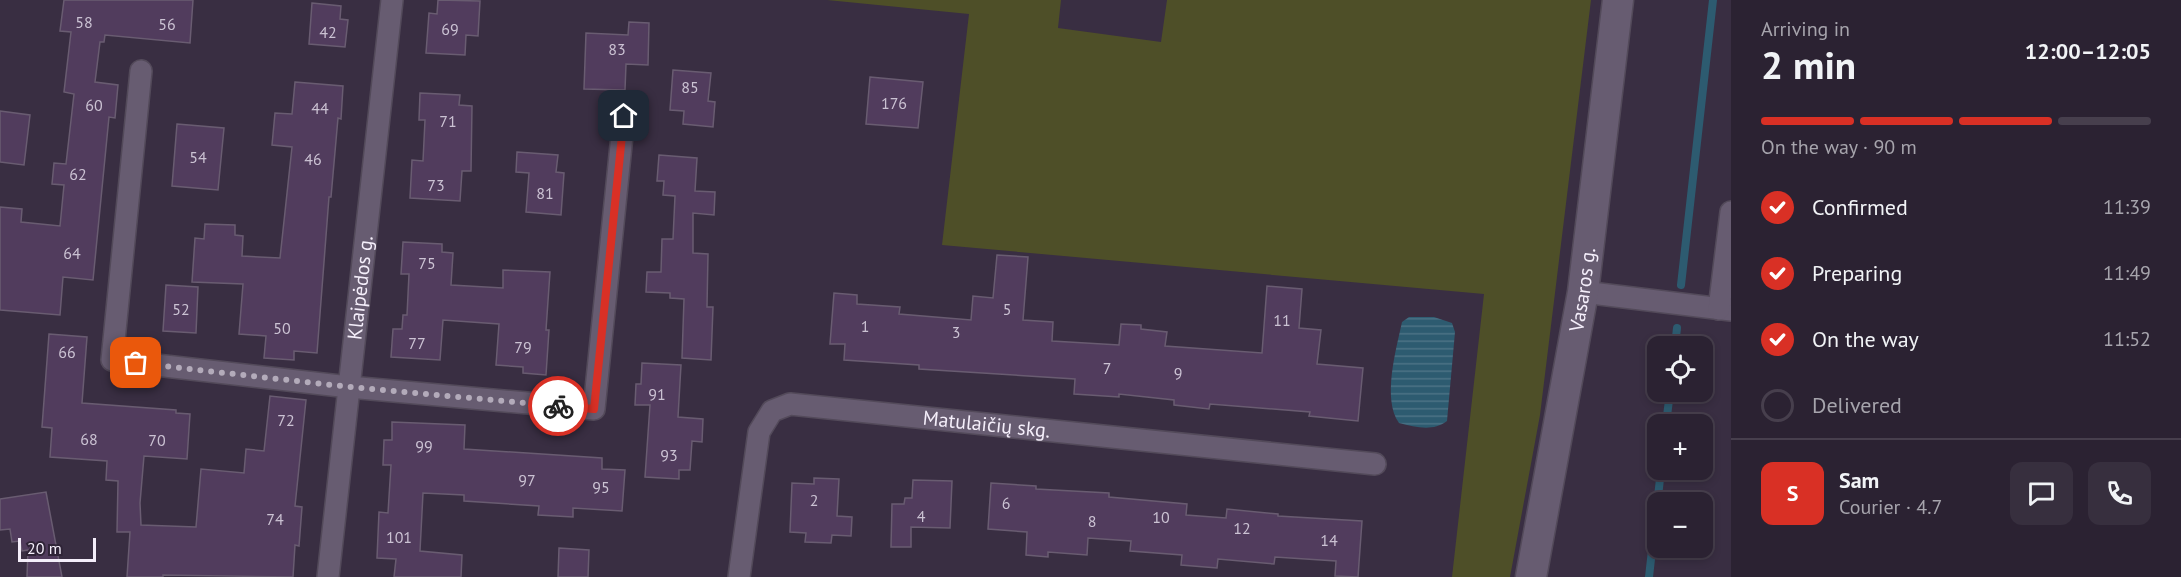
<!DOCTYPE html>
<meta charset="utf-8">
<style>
:root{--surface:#2b2232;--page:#372f3e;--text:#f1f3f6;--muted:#a6a4ac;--line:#473f4d;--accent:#d93025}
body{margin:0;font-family:"PT Sans",sans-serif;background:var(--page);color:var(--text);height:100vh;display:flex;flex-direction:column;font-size:22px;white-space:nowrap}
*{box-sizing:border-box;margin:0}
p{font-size:20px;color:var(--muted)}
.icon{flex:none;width:33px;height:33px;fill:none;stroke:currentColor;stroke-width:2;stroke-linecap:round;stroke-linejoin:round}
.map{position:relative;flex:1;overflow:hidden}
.panel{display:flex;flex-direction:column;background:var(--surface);width:450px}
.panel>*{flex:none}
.buttons{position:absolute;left:1647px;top:336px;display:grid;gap:12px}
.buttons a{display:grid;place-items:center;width:66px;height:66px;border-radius:12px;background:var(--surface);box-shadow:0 3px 9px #0003,0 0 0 2px var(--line);font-size:30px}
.scale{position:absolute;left:18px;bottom:15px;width:78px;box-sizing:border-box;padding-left:6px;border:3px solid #f4eefa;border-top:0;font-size:16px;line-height:21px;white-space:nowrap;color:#f4eefa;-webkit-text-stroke:4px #2f2437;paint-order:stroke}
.pin{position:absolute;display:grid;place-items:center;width:51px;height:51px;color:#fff;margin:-26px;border-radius:12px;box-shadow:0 3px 9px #0006}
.courier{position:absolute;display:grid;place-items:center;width:60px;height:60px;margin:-30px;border:4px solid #d93025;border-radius:50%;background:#fff;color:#222;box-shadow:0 2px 8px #0007}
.headline em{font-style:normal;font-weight:800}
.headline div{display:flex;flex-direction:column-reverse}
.headline{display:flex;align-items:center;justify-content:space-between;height:102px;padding:0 30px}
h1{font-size:39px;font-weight:800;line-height:45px}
.bar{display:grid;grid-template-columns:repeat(4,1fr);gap:9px 6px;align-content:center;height:72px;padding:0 30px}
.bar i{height:8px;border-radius:4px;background:var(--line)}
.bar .on{background:var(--accent)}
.bar p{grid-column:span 4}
.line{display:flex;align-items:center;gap:15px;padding:0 30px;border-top:2px solid var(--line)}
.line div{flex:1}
.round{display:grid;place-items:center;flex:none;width:63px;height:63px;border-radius:12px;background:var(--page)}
ol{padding:0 30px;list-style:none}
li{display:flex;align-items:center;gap:18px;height:66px}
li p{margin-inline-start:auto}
li .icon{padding:6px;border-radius:50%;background:var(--accent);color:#fff;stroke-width:4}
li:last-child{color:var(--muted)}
li i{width:33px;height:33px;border:3px solid var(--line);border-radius:50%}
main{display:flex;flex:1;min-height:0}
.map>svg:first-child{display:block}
</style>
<main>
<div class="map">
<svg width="1731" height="577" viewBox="0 0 1731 577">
<defs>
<pattern id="water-rules" width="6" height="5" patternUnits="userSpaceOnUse" patternTransform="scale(1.5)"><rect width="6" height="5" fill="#2d5b70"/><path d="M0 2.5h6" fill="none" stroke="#4c7385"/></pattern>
</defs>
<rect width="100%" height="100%" fill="#392e42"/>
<path fill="#4e4f28" d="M827,0H1061L1058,28L1161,42L1167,0H1591L1540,415L1510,577H1452L1484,294L942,245L969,14Z"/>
<path fill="url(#water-rules)" d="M1409,317H1434L1452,323L1455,332L1447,421C1432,432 1416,427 1399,423C1382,399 1396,350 1402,322Z"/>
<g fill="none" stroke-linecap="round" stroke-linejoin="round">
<g stroke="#2d5b70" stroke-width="8">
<path d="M1681,285L1713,0"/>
<path d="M1675,346L1677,328"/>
<path d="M1666,424L1670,392"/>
<path d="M1649,577L1661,470"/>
</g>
</g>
<g fill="#513c5d" stroke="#695c71" stroke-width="1.5">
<path d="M64,0H193L190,43L105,35L104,42H100L95,82L118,85L115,118L109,117L93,280L63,277L60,315L0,310V207L22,209L21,222L60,226L64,185L52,184L54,163L66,164L74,94L64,92L71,32L60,31Z"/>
<path d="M438,0L480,1L478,36L466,35L465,55L426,53L429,13L437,14Z"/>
<path d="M312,3L341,6L340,19L348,20L345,47L309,44Z"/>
<path d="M629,22L649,23L648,65L626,64L625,90L584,89L586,33L628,35Z"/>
<path d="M673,70L711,73L708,101L715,102L713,127L683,124L684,111L670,110Z"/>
<path d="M870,77L923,82L918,128L866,124Z"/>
<path d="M295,82L343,86L341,119L338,118L331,197H329L317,353L294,351V360L264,358L266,336L239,334L243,284L192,282L195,238L204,239L205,224L235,225V235L243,236L242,256L280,258L292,147L272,145L275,113L292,114Z"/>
<path d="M420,93L460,95L459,105L472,106L471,171H462L460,201L410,198L412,160L423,161L425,120H419Z"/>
<path d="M0,111L30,115L24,165L0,162Z"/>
<path d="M177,124L224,128L218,190L172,186Z"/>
<path d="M517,152L558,155L556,172L564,173L561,215L526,212L529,173L516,172Z"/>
<path d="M659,155L697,158L695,191L715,192L714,215L693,213V253L708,254L707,307H713L711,360L682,358L684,299L670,298V293L646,292L647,272H661L662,239H673L675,196L663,195L664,181H657Z"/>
<path d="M403,242L442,244V252L453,253L451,285L503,288V270L550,272L546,330H549L546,375L523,373V367L496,365L499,324L443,320L440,360L391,357L393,329H402L403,315H407L409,274H401Z"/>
<path d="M997,255L1028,257L1023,320L1053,322L1052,341L1119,345L1121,324L1141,325V329L1167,332L1165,346L1262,353L1267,286L1302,289L1299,328L1321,330L1317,364L1363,368L1358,421L1309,416L1310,412L1210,404L1209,409L1174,405V400L1119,394V397L1074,394L1075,379L919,369V365L844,360L845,344H830L834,293L857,295V304L900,307L899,314L971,320L973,296L993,298Z"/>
<path d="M166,285L198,287L196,333L163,331Z"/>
<path d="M49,334L87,337L82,403L176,410V413L190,414L187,459L144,456L140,503L141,525L196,527L201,469L244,473L246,449L264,451L270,396L306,400L295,506L302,507L299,546L295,545L293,577L163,575V577H127L130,532H117L118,481L106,480L107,461L50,457L52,428L42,427Z"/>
<path d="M642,363L681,365L678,417L703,419L702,442L692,441L690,470H679V479L645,477L650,405H635L636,384H641Z"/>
<path d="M392,422L465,425L464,449L602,458V469L625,470L622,511L573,508V517L538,515L539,506L464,501V495L423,493L420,551L462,555L461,577H394L396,559L377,558L379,512L388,513L391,465H383L384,440H392Z"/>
<path d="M814,478L839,479L837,516L852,517L851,536L832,535L831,543L805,542L806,533L790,532L792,483L814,484Z"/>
<path d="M913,480L952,481L950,528L911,527V547H891L892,504H904L905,498H912Z"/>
<path d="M991,483L1036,486V489L1109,493V497L1187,504L1186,515L1226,518L1227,509L1278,514V516L1362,521L1358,577L1335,576L1336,561L1275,557L1274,564L1218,559L1217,568L1181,565L1182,555L1130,551L1131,541L1088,538L1087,555L1048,552V557L1026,555L1027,532L988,529Z"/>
<path d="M46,492L62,577H27L28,550L22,551L20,541L12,542L10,529L0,530V499Z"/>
<path d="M559,548L589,550L588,577H558Z"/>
</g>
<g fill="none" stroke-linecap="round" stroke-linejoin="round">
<g stroke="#534a5a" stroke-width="24">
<g id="street">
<path d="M141,71L112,360L349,387L594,409L624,116"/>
<path d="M1583,292L1731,310"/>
<path d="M1719,309L1731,212"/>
<path id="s1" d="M328,577L392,0"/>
<path id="s2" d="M739,577L759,432L772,411L790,404L1375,464"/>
</g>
</g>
<g stroke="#534a5a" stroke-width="33">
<g id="secondary">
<path id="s3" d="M1531,577L1583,292L1618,0"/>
</g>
</g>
<use href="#street" stroke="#675c71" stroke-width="21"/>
<use href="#secondary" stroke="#675c71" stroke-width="30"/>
</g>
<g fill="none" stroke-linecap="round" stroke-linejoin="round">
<path stroke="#b3abba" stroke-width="6" stroke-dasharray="0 10.8" d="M136,363L350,387L558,406"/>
<path stroke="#d93025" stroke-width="8" d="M558,406L594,409L624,116"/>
</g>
<g text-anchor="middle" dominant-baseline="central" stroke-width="4.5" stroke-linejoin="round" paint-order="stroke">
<g font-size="16" fill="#cbc2d3">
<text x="84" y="22">58</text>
<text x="167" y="24">56</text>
<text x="450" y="29">69</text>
<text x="328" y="32">42</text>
<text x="617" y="49">83</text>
<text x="690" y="87">85</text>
<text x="894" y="103">176</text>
<text x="94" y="105">60</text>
<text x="320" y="108">44</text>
<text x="448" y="121">71</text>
<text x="198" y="157">54</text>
<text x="313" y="159">46</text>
<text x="78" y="174">62</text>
<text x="436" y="185">73</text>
<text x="545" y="193">81</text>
<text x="72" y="253">64</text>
<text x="427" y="263">75</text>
<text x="181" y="309">52</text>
<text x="1007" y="309">5</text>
<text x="1282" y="320">11</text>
<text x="865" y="326">1</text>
<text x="282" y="328">50</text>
<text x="956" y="332">3</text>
<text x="417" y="343">77</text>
<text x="523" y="347">79</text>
<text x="67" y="352">66</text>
<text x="1107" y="368">7</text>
<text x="1178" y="373">9</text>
<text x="657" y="394">91</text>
<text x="286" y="420">72</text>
<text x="89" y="439">68</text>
<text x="157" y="440">70</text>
<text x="424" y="446">99</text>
<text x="669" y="455">93</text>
<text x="527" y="480">97</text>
<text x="601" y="487">95</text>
<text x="814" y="500">2</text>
<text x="1006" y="503">6</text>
<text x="921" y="516">4</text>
<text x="1161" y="517">10</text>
<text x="275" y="519">74</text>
<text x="1092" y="521">8</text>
<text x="1242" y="528">12</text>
<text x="399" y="537">101</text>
<text x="1329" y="540">14</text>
</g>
<g font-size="20" fill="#f4eefa" stroke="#2f2437">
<text stroke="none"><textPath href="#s1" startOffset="291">Klaipėdos g.</textPath></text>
<text stroke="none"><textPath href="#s3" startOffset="292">Vasaros g.</textPath></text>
<text stroke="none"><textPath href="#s2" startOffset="388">Matulaičių skg.</textPath></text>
</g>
</g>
</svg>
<div class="buttons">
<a><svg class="icon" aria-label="locate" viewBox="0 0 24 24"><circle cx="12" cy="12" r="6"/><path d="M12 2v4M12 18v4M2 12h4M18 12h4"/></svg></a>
<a>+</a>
<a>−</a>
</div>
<div class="scale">20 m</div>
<div class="pin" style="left:136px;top:363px;background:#ea580c"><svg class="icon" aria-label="bag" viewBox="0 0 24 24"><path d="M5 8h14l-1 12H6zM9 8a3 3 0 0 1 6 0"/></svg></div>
<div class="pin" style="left:624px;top:116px;background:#1f2937"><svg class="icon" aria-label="home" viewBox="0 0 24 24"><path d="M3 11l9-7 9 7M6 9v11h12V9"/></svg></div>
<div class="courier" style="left:558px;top:406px"><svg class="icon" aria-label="bike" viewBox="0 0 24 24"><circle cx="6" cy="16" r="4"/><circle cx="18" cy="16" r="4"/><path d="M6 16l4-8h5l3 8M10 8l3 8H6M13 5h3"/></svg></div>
</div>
<section class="panel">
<div class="headline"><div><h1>2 min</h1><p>Arriving in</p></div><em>12:00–12:05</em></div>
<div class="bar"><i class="on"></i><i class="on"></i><i class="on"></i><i></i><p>On the way · 90 m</p></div>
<ol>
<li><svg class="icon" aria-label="check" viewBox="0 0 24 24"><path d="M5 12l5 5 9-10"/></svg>Confirmed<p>11:39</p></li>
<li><svg class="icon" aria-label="check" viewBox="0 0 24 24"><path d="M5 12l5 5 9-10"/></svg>Preparing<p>11:49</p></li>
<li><svg class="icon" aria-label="check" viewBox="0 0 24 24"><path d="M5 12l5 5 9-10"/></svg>On the way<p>11:52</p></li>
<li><i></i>Delivered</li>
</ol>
<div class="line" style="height:108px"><b class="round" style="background:var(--accent);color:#fff">S</b><div><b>Sam</b><p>Courier · 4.7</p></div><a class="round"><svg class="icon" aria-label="chat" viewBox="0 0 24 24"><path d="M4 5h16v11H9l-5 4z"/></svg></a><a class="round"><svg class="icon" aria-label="phone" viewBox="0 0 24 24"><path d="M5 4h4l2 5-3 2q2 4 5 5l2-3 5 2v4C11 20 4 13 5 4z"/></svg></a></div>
</section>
</main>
